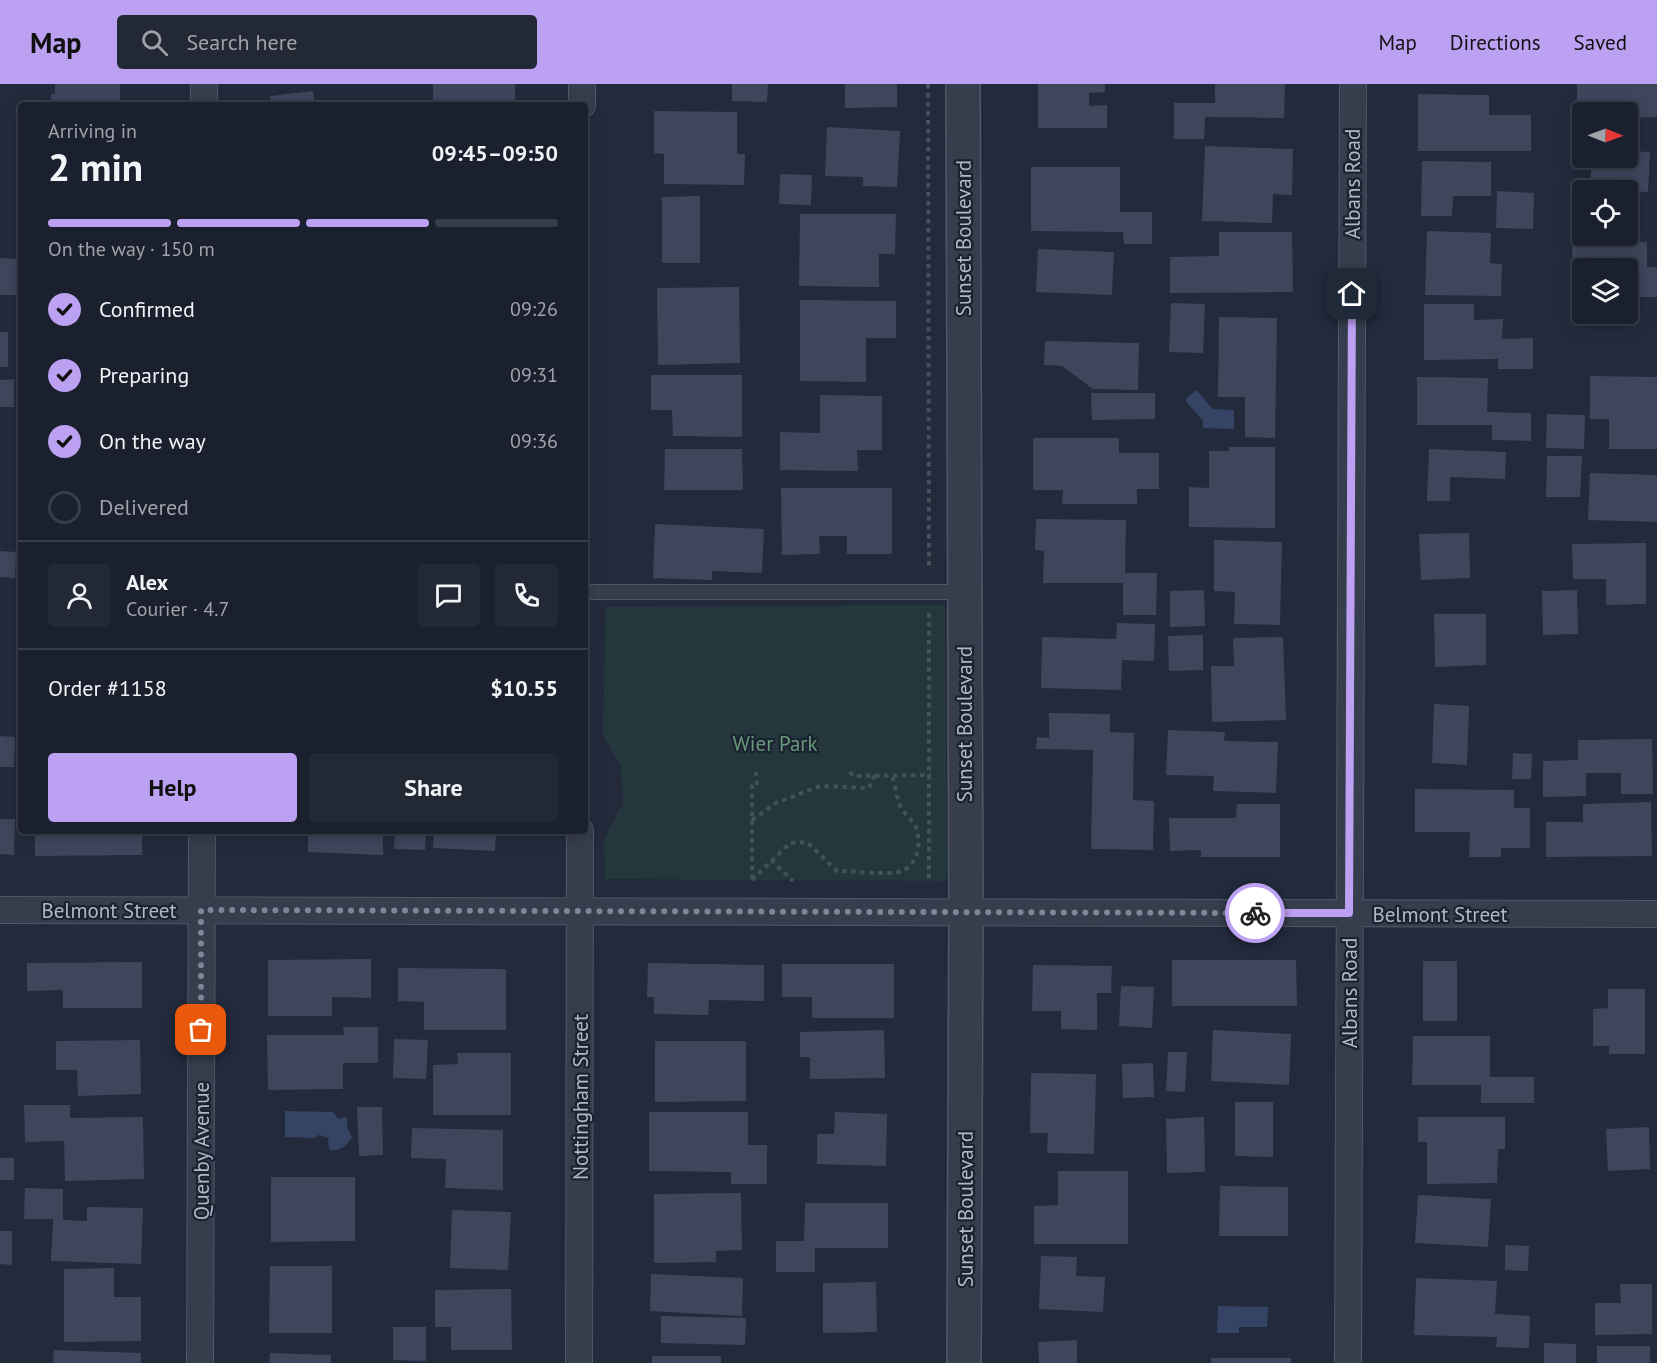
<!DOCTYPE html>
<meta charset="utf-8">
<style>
:root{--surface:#1a202d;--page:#232835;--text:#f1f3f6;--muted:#9fa3aa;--line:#383e49;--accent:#bca0f2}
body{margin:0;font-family:"PT Sans",sans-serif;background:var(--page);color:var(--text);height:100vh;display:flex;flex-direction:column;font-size:22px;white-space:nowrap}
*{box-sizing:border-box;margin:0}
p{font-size:20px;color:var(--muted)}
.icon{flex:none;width:33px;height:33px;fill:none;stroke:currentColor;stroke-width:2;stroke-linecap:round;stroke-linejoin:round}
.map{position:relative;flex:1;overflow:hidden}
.sheet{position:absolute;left:18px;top:18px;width:570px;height:732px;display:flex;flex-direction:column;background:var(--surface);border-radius:6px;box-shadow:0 3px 15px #0003,0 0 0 2px var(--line)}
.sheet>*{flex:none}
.needle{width:39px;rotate:91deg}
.tools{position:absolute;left:1572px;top:18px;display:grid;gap:12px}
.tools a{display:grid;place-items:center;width:66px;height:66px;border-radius:6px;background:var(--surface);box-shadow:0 3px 15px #0003,0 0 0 2px var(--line);font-size:30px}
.pin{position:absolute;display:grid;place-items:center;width:51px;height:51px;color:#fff;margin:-26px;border-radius:12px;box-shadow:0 3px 9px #0006}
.courier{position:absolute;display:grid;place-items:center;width:60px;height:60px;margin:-30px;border:4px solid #bca0f2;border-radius:50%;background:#fff;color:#222;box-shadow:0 2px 8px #0007}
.head em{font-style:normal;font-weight:800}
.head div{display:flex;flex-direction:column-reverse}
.head{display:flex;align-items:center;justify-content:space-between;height:102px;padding:0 30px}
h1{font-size:39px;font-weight:800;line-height:45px}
.bar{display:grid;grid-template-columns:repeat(4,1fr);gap:9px 6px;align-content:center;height:72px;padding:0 30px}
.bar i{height:8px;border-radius:4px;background:var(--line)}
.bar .on{background:var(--accent)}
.bar p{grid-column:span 4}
.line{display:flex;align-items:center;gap:15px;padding:0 30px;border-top:2px solid var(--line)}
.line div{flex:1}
.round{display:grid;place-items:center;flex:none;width:63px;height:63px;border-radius:6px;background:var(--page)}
ol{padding:0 30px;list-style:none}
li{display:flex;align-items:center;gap:18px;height:66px}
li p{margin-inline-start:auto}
li .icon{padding:6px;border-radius:50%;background:var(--accent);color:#111;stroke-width:4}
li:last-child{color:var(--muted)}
li i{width:33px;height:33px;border:3px solid var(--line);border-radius:50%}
.action{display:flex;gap:12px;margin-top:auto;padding:12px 30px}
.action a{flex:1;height:69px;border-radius:6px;background:var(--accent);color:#111;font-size:24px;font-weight:800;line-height:69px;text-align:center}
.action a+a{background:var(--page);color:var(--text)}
header{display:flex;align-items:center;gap:36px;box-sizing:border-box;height:84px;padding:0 30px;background:var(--accent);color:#111}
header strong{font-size:28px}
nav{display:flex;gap:33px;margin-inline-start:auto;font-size:21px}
.search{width:420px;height:54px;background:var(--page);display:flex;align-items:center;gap:15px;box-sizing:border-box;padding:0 21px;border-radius:6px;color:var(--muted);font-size:22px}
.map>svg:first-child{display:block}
</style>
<header>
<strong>Map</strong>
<div class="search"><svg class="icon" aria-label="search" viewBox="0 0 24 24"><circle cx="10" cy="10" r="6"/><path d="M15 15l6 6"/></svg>Search here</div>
<nav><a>Map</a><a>Directions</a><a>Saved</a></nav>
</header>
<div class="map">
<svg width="1657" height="1279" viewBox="0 0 1657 1279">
<rect width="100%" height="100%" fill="#222a3c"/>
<path fill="#24373d" d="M945,521L947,797L605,795L604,755L623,719L621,683L603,651V647L606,523Z"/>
<g fill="#354364">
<path d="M1196,306L1213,325L1234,326V345L1203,344V337L1185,316Z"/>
<path d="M285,1027L333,1028L338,1035L347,1033V1043L352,1053C346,1063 341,1067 329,1066L328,1054L319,1051L314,1054L285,1053Z"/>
<path d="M1218,1222L1268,1223L1267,1243H1239V1249H1217Z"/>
</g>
<g fill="#3e465c">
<path d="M55,0H120V21H51V10H55Z"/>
<rect x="433" y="0" width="82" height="21"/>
<path d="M732,0H768L767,18L732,17Z"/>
<path d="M845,0H897V23L845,24Z"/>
<path d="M1038,0H1105V8L1089,9V22L1107,21V44H1038Z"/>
<path d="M1215,0H1285L1284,34L1205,33L1204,55H1174V19H1215Z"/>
<path d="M1577,0H1657V33L1628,34V28H1582V34H1577Z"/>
<path d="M313,7L315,21H271L270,12Z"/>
<path d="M1418,10L1489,11V31H1531V67H1418Z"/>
<path d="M654,27L737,28V70H745L744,101L664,100V70L654,69Z"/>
<path d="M827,43L900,47L897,103L863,102V93L825,92Z"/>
<path d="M1205,62L1293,65L1292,111L1273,110L1272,139L1202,137Z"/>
<path d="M1628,67L1650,68L1648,108L1590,106L1592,74H1628Z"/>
<path d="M1422,77L1491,78V112H1453L1452,132H1421Z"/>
<path d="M1031,83H1120V128H1152V160H1124L1123,148L1031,147Z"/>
<path d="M780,90L812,91L811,121L779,120Z"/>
<path d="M1497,107L1534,109L1533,145L1496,144Z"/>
<path d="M700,112V179H662V113Z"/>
<path d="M800,130H896L895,170H879V203L799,202Z"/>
<path d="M1427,147L1491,149L1490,179L1502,180L1501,212L1425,211Z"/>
<path d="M1219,148H1292L1293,208L1170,209V173L1219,172Z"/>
<path d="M1572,158H1647V183H1657V213H1628V184H1582V213H1573Z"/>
<path d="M1038,165L1114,168L1112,211L1036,208Z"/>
<path d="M0,174L18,175L16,211H0Z"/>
<path d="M739,203L740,279L658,281L657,204Z"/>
<path d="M800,216L896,217V254H866V298L800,297Z"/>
<path d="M1171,219L1205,220L1203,269L1169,268Z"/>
<path d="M1424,220H1474V236L1503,235L1502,255L1533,254V285H1498V275L1424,276Z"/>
<path d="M1219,233L1277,234L1275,354L1245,353V313H1218Z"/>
<rect x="0" y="248" width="8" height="35"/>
<path d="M1045,257L1139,259L1138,306L1093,305L1062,282L1044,281Z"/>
<path d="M651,291H742V353L673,352L672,326H651Z"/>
<path d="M1590,292L1657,293V365H1609V335H1590Z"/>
<path d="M1417,293L1488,294L1487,328L1531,329V357L1492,356V341H1417Z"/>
<path d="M14,295V323H0V296Z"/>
<path d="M1091,309H1155V335L1092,336Z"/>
<path d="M820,311L882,312V366H857L858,387L780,386V348L820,349Z"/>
<path d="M1547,330L1585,331L1584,365L1546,364Z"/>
<path d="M1033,354H1119V369H1159V405H1137V420H1062L1063,406H1033Z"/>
<path d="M1229,363H1275V444L1189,443V403L1209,404V367H1229Z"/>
<path d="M665,365H742L743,406H664Z"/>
<path d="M1429,365L1506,368L1505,395L1450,393V417H1427Z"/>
<path d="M1547,372H1582L1580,413H1546Z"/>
<path d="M1590,389L1657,391V438L1588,436Z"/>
<path d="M781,404H892V470H847V452H819L820,470L782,471Z"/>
<path d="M1036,435L1126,436L1125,489H1157L1156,531H1123V499H1043L1044,467L1035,466Z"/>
<path d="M655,440L764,445L762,489L712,487V496L653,494Z"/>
<path d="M1469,449L1470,494L1421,496L1419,450Z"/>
<path d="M1214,456L1282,458L1280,541L1234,540L1235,508L1214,507Z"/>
<path d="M1646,459V520L1606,521V495H1573L1572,460Z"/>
<path d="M0,467L16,468L15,494L0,493Z"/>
<path d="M1204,506L1205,542L1170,543V507Z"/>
<path d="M1577,506L1578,550L1543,551L1542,507Z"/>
<path d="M1434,530H1486V581L1435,583Z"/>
<path d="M1117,539L1155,540L1154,577L1122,576L1121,606L1041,604L1042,553L1116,555Z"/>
<path d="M1203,551V586L1169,587L1168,552Z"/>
<path d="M1283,553L1286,636L1212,638L1211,582H1234L1233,554Z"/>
<path d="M1434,620L1469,622L1467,681L1432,679Z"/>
<path d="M1049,629L1110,630V648L1134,649L1133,716L1154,717L1153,766L1091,765L1093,666L1036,665L1037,653L1049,654Z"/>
<path d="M1168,646L1225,648L1224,657L1278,658L1276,709L1213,707L1214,692L1166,691Z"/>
<path d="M0,652L15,653L14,683H0Z"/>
<path d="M1652,655L1653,710H1621V689H1586V712L1543,713V677L1578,676V656Z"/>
<path d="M1513,669L1532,670L1531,695H1512Z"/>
<path d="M1415,705L1514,706V724H1530V764H1501V773H1469L1470,748H1415Z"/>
<path d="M1651,718L1652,772L1546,773V738H1583V720Z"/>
<path d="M1237,720H1280V773H1201V766L1170,767L1169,734H1236Z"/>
<path d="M0,735H15L14,771L0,770Z"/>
<path d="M35,747H142V771L35,772Z"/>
<path d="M266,747H383V771L308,768V752L266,750Z"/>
<path d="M395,747H426L425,766L394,765Z"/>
<path d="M434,747H496L495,767L433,764Z"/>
<path d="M371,875V914L332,913V932H268V876Z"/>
<path d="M1172,876H1296L1297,922H1172Z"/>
<rect x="1423" y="877" width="34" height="60"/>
<path d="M142,878V924H63V906L27,907V879Z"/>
<path d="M648,879L764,881V917L709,916L708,931L654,930V913H647Z"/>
<path d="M782,880H894V934H812V913H782Z"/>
<path d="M1033,881L1112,882L1111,909H1097V946L1061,945V927H1032Z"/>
<path d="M398,884L506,885V946H424V918L398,917Z"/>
<path d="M1121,902L1154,903L1152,944L1119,942Z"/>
<path d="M1608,905H1645V970H1609V962H1593V925L1608,924Z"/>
<path d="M343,943H378V979H343V1005L268,1006L267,951H344Z"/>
<path d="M884,946L885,994L810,995V973H800V948Z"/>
<path d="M1213,946L1291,950L1289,1001L1211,997Z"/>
<path d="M1413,952H1490V993H1534V1019H1481V1001H1412Z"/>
<path d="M394,955L428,956L426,995L393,994Z"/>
<path d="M140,956L141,1010L78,1012L77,986H56V957Z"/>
<path d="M655,957H746V1017L655,1018Z"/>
<path d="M1168,968H1187L1185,1008L1166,1007Z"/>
<path d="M457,969H511V1031H433V981L458,980Z"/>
<path d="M1153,979L1154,1013L1123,1014L1122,980Z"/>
<path d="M1031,989L1096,990L1094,1070L1047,1069L1048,1049H1030Z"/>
<path d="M1235,1018H1273V1073L1235,1072Z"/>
<path d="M24,1021H70V1034L143,1033L144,1095L65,1097L64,1057L25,1058Z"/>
<path d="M357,1023H382L383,1071L359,1072Z"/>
<path d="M649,1028H748V1061H767V1100H731V1088L649,1087Z"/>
<path d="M835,1028L887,1030L886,1082L817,1080V1050H834Z"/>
<path d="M1204,1033L1205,1088L1167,1089L1166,1035Z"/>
<path d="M1418,1033H1505V1065H1498L1497,1099L1427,1100V1058H1418Z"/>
<path d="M1649,1043L1650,1085L1608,1087L1606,1045Z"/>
<path d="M412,1044L503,1046V1106L445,1104L446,1075L411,1074Z"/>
<rect x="0" y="1074" width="14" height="22"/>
<path d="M1058,1087H1128V1160H1034V1122L1058,1121Z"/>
<path d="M271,1093H355V1157L271,1158Z"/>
<path d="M1220,1102L1288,1103V1152H1219Z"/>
<path d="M25,1104L63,1105V1136L87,1137V1123L143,1124L141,1180L51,1177L53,1135H24Z"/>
<path d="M741,1109L742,1166L716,1167V1178L654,1179V1110Z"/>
<path d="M1418,1111L1491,1115L1488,1163L1415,1159Z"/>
<path d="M805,1119H888V1164H815V1188H776V1157H804Z"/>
<path d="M452,1126L511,1128L508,1186L450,1184Z"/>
<path d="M0,1147H12V1181L0,1180Z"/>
<path d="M1505,1161L1529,1162L1528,1187L1505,1186Z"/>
<path d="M1041,1172L1077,1173L1076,1192L1105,1193L1103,1228L1039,1225Z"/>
<path d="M270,1182H332V1249H269Z"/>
<path d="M114,1184V1213H141V1257L64,1258V1185Z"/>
<path d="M651,1190L743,1194L742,1232L650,1227Z"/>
<path d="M1416,1194L1497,1197L1495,1230L1530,1232L1529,1264L1496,1263L1497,1253L1414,1251Z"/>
<path d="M876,1198L877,1248L823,1249V1199Z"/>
<path d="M1620,1200H1652V1250L1595,1251V1219H1621Z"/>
<path d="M511,1205L512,1266H451V1243H435V1206Z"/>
<path d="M661,1232L746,1234L745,1261L661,1259Z"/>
<path d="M393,1243H426V1277L393,1276Z"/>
<path d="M1077,1256V1279H1039L1038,1258Z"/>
<path d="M1544,1259L1576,1260V1279H1544Z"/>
<rect x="1597" y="1262" width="53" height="17"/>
<path d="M54,1266L141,1269V1279H53Z"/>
<path d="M270,1269L331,1271V1279H269Z"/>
<rect x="652" y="1272" width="69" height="7"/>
<rect x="1211" y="1274" width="80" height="5"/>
</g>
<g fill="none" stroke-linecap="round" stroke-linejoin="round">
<g stroke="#515767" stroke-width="16">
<path id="service" d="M585,508H964"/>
</g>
<g stroke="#515767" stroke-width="28">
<g id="minor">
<path d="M204,21V0"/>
<path d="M582,21V0"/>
<path d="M0,826L1657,830"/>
<path d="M200,1279L202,747"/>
<path d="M579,1279L580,747"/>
<path d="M1348,1279L1353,0"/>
</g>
</g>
<g stroke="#515767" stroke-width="36">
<path id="tertiary" d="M963,0L966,829L964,1279"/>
</g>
<g stroke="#3f5358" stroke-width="4" stroke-dasharray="4.5 4.5" stroke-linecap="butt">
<path d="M928,0L929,485"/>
<path d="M929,529V797"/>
<path d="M850,688L853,692L931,691"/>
<path d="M752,736L776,719L820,702L869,704L875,691"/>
<path d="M771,776L793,797"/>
<path d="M752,795V701H757L756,688"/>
<path d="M752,796L790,759L807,758L837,787C854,787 882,791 898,788C917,784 921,762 917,746C914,737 905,731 901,723C896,714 895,701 892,691"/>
</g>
<use href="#service" stroke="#363d4c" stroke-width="14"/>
<use href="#minor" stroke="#363d4c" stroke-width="26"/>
<use href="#tertiary" stroke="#363d4c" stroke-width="33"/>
</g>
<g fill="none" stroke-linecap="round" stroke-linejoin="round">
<path stroke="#808697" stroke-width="6" stroke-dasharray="0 10.8" d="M201,946V826L1255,829"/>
<path stroke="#bca0f2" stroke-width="8" d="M1255,829H1349L1352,210"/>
</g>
<g text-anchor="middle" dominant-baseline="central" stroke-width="4.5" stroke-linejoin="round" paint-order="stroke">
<g font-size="21" fill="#b2b7c8" stroke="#1b2231">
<text transform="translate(1352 100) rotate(-90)">Albans Road</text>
<text transform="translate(963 154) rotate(-90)">Sunset Boulevard</text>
<text transform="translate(964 640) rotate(-90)">Sunset Boulevard</text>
<text x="109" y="826">Belmont Street</text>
<text x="1440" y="830">Belmont Street</text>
<text transform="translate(1349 909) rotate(-90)">Albans Road</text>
<text transform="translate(580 1013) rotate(-90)">Nottingham Street</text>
<text transform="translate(201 1067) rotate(-90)">Quenby Avenue</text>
<text transform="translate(965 1125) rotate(-90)">Sunset Boulevard</text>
</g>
<g font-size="21" fill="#689a79" stroke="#1b2231">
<text x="775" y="659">Wier Park</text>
</g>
</g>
</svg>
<div class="tools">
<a><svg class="needle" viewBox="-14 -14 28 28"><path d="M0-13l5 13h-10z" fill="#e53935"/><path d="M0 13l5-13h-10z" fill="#9fa3aa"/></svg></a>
<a><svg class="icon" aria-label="locate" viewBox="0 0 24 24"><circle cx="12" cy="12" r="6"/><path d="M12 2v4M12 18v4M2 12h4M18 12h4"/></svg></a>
<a><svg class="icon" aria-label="layers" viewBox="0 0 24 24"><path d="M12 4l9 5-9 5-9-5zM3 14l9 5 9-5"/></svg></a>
</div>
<div class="pin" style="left:201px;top:946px;background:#ea580c"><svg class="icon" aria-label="bag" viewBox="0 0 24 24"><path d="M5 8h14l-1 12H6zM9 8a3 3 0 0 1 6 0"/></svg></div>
<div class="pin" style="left:1352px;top:210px;background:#1f2937"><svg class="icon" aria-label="home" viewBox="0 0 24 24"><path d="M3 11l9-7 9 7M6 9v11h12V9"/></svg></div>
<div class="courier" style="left:1255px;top:829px"><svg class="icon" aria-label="bike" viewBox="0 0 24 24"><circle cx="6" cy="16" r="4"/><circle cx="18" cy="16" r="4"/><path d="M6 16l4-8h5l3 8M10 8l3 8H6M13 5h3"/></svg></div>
<section class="sheet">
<div class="head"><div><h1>2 min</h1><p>Arriving in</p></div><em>09:45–09:50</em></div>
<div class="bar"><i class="on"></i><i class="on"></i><i class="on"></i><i></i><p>On the way · 150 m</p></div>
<ol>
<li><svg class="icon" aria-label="check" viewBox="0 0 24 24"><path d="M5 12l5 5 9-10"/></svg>Confirmed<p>09:26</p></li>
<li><svg class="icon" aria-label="check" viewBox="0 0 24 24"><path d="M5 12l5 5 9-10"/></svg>Preparing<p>09:31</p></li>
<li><svg class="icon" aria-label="check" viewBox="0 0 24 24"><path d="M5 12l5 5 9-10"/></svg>On the way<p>09:36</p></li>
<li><i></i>Delivered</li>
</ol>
<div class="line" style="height:108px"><a class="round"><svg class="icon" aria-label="person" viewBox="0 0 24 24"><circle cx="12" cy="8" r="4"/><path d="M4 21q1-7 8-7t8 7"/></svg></a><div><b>Alex</b><p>Courier · 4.7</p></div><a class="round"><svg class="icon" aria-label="chat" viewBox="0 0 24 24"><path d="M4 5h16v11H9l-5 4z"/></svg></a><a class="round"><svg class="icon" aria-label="phone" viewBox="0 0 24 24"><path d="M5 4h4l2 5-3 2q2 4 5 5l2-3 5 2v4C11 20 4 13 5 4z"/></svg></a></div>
<div class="line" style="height:78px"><div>Order #1158</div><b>$10.55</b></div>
<div class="action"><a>Help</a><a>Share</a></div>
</section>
</div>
